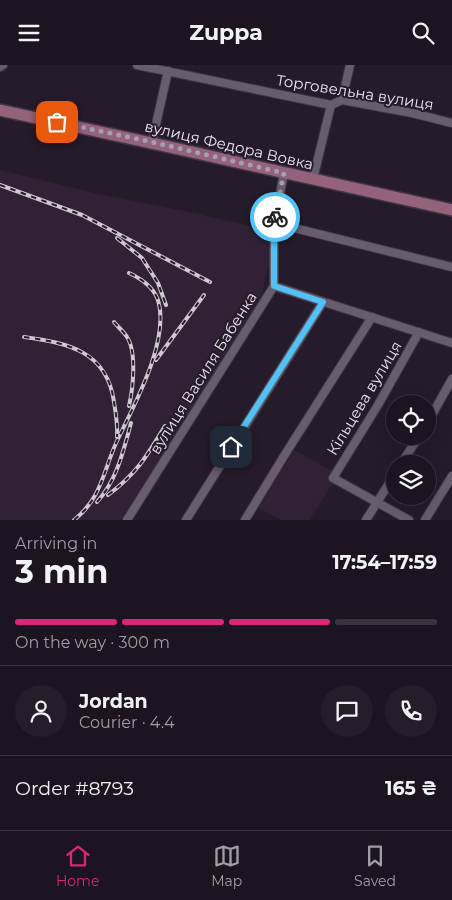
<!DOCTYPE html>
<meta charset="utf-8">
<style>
:root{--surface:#1c1420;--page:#251d29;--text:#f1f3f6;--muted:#a09ea5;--line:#3a333e;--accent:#db2777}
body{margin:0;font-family:Montserrat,sans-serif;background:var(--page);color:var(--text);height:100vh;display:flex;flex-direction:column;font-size:19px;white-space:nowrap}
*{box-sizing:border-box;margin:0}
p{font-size:16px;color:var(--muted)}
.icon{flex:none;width:28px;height:28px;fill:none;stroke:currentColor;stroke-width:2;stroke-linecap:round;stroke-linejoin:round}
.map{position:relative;height:455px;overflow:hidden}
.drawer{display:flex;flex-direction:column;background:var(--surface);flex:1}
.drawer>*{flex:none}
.fabs{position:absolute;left:386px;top:330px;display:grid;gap:10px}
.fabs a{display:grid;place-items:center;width:50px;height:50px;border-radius:50%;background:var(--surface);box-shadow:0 5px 20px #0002,0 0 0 1px var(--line);font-size:25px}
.pin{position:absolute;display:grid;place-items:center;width:42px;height:42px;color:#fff;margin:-21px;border-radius:10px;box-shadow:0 2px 8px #0006}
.courier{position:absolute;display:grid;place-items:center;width:50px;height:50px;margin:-25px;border:4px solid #4fc3f7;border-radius:50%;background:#fff;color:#222;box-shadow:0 1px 6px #0007}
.overview em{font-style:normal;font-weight:700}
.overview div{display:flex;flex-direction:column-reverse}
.overview{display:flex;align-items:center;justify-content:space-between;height:85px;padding:0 15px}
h1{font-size:32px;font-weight:700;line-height:38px}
.bar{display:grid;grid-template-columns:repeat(4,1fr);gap:8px 5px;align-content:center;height:60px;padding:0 15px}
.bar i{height:6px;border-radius:4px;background:var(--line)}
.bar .selected{background:var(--accent)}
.bar p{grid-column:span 4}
.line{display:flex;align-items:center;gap:12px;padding:0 15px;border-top:1px solid var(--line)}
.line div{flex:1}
.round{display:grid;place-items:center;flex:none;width:52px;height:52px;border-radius:26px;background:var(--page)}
header{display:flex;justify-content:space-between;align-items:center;height:65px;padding:0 15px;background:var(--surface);font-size:22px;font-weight:700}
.tabs{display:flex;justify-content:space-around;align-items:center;height:70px;border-top:1px solid var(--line);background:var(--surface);font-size:14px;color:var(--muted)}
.tabs a{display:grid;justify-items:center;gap:2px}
.tabs .selected{color:var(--accent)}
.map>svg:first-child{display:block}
</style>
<header><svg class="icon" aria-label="menu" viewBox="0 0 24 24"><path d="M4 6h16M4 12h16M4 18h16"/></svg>Zuppa<svg class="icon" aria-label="search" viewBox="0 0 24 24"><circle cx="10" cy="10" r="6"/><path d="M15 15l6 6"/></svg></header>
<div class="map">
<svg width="452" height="455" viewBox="0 0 452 455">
<rect width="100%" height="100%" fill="#261b2b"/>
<g fill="#302137">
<path d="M0,105L94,128L180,145L264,164L269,179V197L261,233L121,455H0Z"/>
<path d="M294,385L332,406L328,414L333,418L309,455H281L259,443Z"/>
</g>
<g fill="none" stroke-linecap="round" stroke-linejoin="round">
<g stroke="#403744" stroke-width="10">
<g id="street">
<path d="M137,0L331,40L342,35L412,48L452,58"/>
<path d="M0,2L3,0"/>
<path d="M342,35L350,0"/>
<path d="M152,77L168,6"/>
<path d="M313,114L331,40"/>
<path d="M274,160H282L452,202"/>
<path d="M274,221L452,278"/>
<path d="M428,357L452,314"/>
<path d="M401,399L419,371"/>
<path d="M127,455L274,221V160L284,108"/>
<path d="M186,455L323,237"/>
<path d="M245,455L284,391L372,252"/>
<path d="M366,455L395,409"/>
<path d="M409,455L333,413L378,340L419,267"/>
<path d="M425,455L452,411"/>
</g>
</g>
<g stroke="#403744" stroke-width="14">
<path id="secondary" d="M0,45C151,77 301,112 452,145"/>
</g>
<use href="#street" stroke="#685c6f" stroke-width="8"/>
<use href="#secondary" stroke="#95627c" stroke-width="11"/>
<g stroke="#cfc8d3" stroke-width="4">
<g id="rail">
<path d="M0,120L82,150L210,217"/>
<path d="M117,173L142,193L158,218L166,240"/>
<path d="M114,257C118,262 124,267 127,272C137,287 133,324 129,341"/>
<path d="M24,272C68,278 107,286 114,337C116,349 118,360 117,372"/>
<path d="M156,295L204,230"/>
<path d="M108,430C137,408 147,391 165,361"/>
<path d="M97,437C117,415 123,387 131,358"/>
<path d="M74,455C102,433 103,406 117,376C134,340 168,279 159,239C156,224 142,214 129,208"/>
</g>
</g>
<use href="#rail" stroke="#261b2b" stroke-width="2" stroke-dasharray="5.5" stroke-linecap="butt"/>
</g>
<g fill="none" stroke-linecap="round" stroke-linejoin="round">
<path stroke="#a79eab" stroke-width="5" stroke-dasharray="0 9" d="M57,57L152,77L284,108L275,152"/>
<path stroke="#4fc3f7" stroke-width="6" d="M231,382L323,237L274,221V160L275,152"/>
</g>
<g text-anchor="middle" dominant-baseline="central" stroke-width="4" stroke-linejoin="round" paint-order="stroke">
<g font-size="15" fill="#ece5f0" stroke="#261b2b">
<text transform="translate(355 27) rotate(9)">Торговельна вулиця</text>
<text transform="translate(229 80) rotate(13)">вулиця Федора Вовка</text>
<text transform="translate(203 308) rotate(-58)">вулиця Василя Бабенка</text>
<text transform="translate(364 333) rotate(-59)">Кільцева вулиця</text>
</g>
</g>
</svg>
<div class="fabs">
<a><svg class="icon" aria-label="locate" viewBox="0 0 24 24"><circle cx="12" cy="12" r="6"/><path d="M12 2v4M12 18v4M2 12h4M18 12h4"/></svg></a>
<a><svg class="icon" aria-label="layers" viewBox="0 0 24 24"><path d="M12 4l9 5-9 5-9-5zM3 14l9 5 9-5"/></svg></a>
</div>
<div class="pin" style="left:57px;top:57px;background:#ea580c"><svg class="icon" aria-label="bag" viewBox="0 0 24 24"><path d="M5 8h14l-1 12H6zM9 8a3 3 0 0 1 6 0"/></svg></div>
<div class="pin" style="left:231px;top:382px;background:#1f2937"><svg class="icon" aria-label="home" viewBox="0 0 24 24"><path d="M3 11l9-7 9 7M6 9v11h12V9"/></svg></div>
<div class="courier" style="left:275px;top:152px"><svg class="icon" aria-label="bike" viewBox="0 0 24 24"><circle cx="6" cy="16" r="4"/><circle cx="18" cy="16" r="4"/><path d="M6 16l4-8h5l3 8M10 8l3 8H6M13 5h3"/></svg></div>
</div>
<section class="drawer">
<div class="overview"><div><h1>3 min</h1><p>Arriving in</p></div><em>17:54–17:59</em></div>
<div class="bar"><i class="selected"></i><i class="selected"></i><i class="selected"></i><i></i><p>On the way · 300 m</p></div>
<div class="line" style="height:90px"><a class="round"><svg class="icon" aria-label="person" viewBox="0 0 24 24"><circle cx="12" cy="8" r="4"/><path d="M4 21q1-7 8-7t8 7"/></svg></a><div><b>Jordan</b><p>Courier · 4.4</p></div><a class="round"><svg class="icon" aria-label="chat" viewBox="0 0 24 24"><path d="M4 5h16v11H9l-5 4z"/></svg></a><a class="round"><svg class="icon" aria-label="phone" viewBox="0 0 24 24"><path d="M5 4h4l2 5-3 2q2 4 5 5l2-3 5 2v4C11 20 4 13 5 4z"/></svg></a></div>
<div class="line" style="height:65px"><div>Order #8793</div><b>165 ₴</b></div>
</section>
<nav class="tabs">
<a class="selected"><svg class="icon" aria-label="home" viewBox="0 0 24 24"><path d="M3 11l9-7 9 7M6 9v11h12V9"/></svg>Home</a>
<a><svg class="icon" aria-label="map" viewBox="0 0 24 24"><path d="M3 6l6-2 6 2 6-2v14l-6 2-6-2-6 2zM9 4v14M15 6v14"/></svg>Map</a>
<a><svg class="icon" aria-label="saved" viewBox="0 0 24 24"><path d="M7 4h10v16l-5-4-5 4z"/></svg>Saved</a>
</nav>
